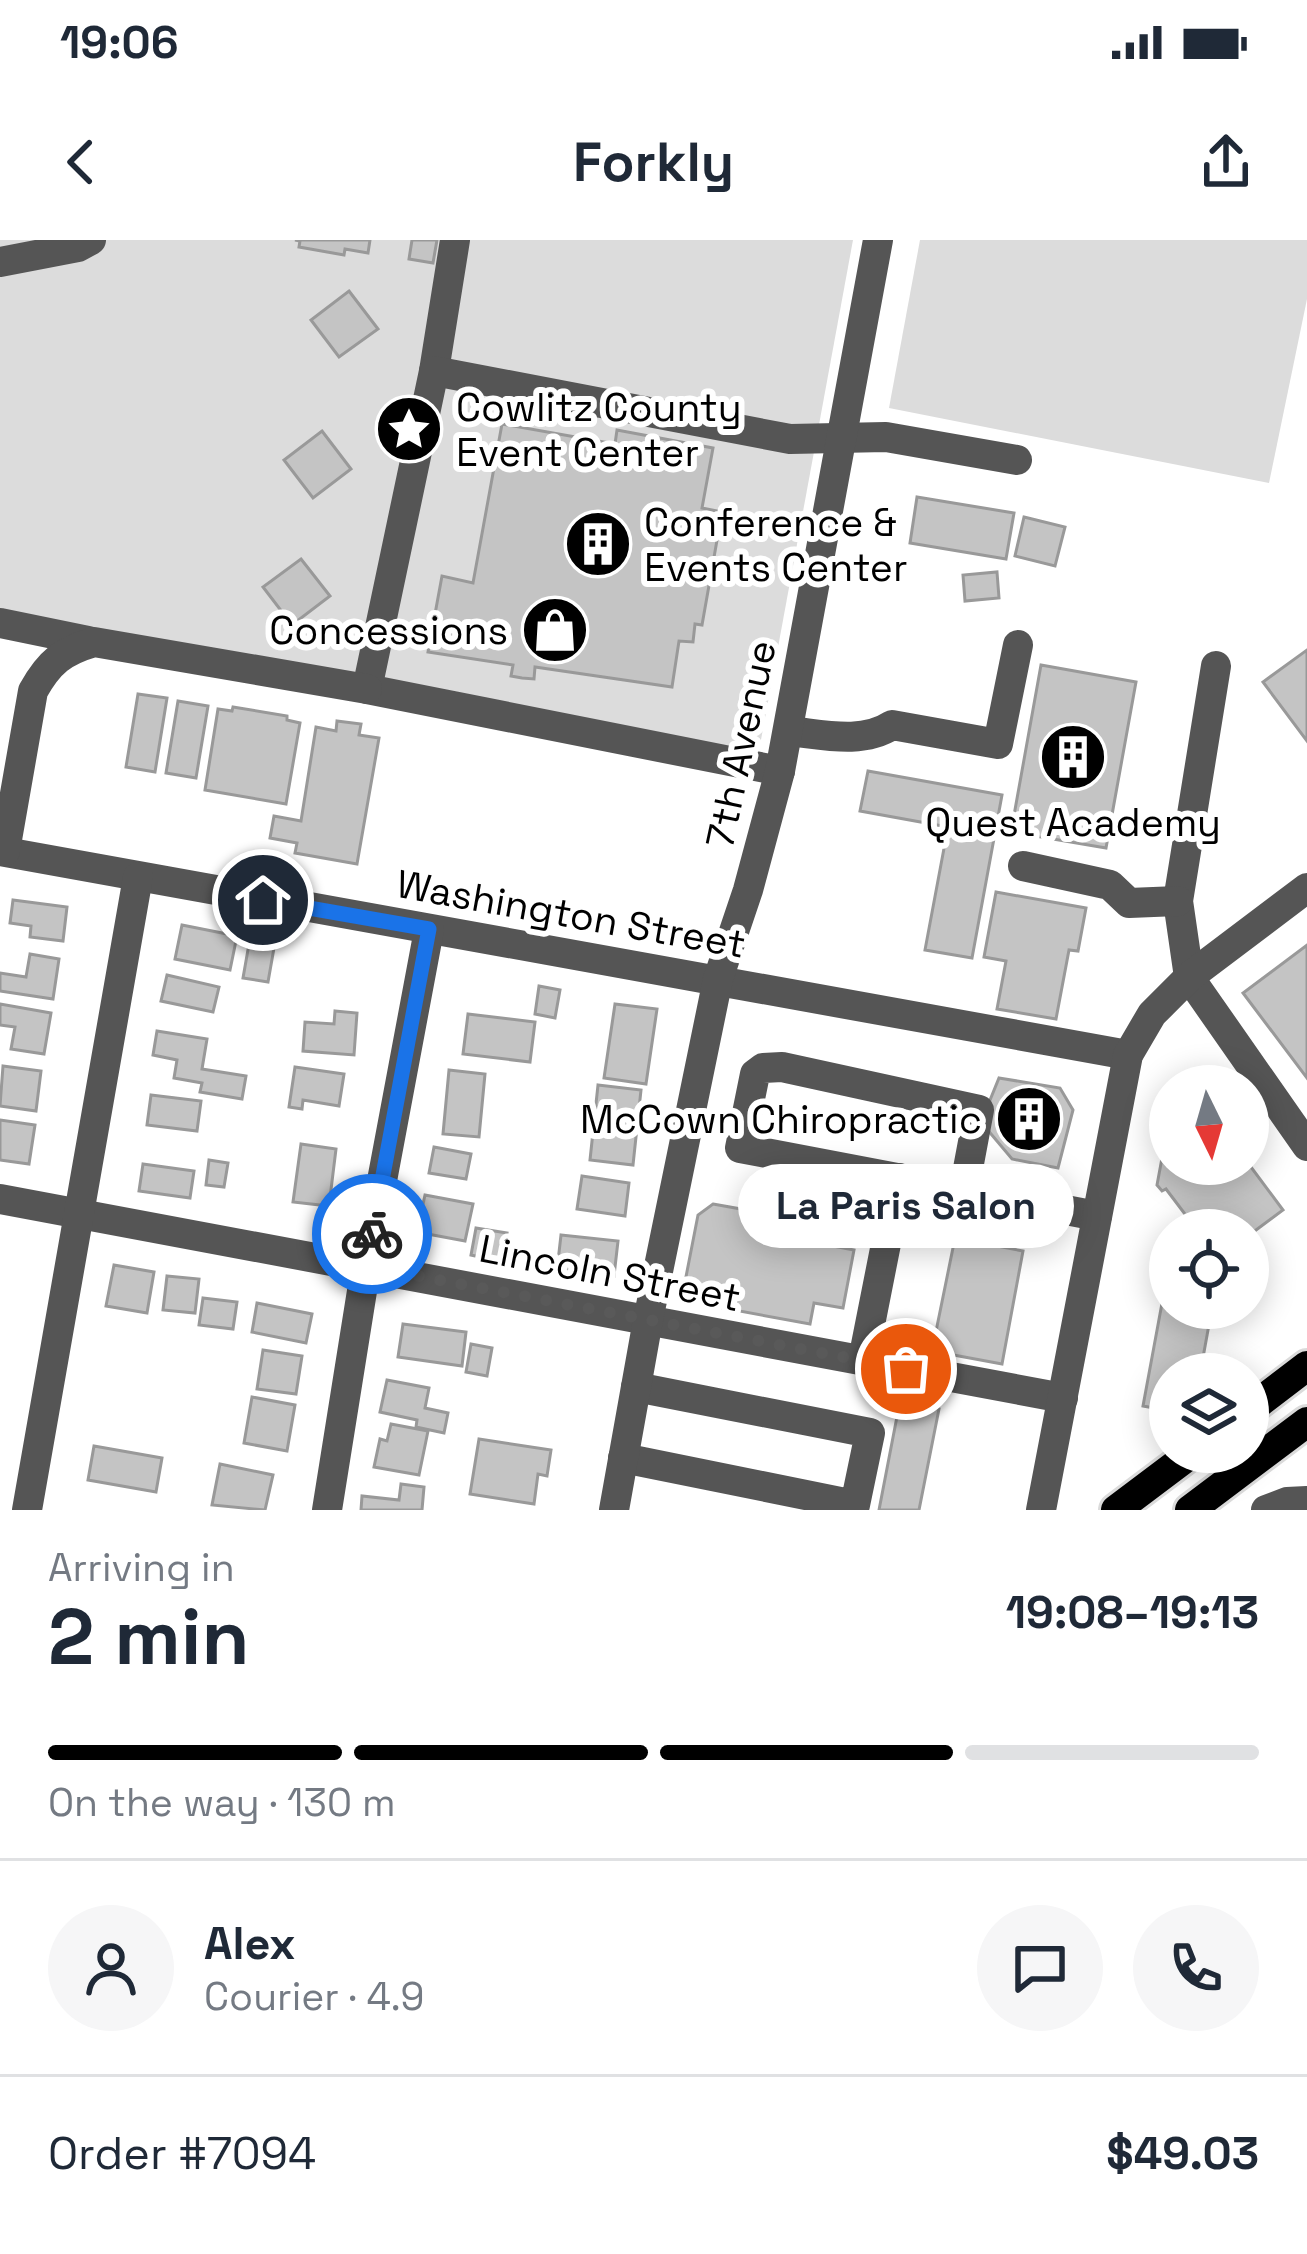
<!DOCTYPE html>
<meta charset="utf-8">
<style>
:root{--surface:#fff;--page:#f6f6f7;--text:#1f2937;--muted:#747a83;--line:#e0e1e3;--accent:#000}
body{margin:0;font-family:"Space Grotesk",sans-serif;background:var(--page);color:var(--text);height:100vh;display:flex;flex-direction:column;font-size:45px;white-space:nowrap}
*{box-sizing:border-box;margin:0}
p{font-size:39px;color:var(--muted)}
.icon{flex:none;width:66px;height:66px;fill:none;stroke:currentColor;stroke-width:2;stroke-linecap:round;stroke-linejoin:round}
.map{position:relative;height:1270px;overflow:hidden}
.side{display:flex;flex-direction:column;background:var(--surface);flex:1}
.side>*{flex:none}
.needle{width:78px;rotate:175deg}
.buttons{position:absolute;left:1149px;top:825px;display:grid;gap:24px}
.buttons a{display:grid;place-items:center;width:120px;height:120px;border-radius:50%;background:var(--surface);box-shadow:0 6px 30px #0003;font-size:60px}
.pin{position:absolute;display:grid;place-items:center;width:102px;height:102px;color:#fff;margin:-51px;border:6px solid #fff;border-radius:50%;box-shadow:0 3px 12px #0007}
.courier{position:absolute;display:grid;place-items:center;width:120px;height:120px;margin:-60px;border:9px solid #1a73e8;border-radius:50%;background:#fff;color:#222;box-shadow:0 3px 15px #0007}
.bubble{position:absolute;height:84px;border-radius:42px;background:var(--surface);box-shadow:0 6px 30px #0003;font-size:39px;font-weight:600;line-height:84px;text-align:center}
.summary em{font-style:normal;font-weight:600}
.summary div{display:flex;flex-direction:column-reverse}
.summary{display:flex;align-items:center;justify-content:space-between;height:204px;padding:0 48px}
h1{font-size:78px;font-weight:600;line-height:90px}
.bar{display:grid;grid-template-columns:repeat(4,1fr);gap:18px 12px;align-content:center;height:144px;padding:0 48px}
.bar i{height:15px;border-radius:9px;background:var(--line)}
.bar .current{background:var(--accent)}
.bar p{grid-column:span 4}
.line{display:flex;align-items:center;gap:30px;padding:0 48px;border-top:3px solid var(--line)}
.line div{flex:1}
.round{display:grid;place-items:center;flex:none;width:126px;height:126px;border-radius:63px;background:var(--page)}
.status{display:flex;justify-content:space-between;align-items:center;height:84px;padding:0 60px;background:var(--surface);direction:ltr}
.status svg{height:33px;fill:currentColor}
header{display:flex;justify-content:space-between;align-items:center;height:156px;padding:0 48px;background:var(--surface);font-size:54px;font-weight:600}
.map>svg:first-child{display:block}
</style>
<div class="status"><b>19:06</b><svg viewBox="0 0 49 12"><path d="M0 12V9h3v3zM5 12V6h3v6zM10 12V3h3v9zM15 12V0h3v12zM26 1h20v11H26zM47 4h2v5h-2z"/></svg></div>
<header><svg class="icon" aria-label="back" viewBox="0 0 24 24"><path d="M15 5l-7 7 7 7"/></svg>Forkly<svg class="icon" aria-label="share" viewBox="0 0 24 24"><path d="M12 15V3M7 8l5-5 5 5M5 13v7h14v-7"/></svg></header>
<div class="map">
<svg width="1307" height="1270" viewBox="0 0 1307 1270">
<rect width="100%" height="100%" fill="#fff"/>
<g fill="#dcdcdc">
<path d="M0,0H853L758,516L0,379Z"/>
<path d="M920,0H1307V59L1269,243L889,168Z"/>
</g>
<g fill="#c4c4c4" stroke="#999" stroke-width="3">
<path d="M295,0H370L368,13L345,9L344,15L299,7L300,1Z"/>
<path d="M412,0H437L433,23L409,19Z"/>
<path d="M349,51L378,89L339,117L311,80Z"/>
<path d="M502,184L615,204L617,190L713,208L702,268L722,272L702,385L695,384L693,402L679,401L672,447L535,427L534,439L522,438L511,436L513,425L428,412L442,336L473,343Z"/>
<path d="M322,191L351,229L313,258L284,220Z"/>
<path d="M917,257L1014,273L1006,319L910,303Z"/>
<path d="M1024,277L1065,287L1055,326L1015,316Z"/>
<path d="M301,319L330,356L292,385L263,347Z"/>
<path d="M997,332L999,358L965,361L963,335Z"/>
<path d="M1307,410V501L1263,442Z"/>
<path d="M1041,425L1136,442L1106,608L1011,592Z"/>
<path d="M138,454L167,458L155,532L126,527Z"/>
<path d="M178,461L208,466L196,538L166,533Z"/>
<path d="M233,467L287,476V480L300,483L286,564L205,550L218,469L232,471Z"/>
<path d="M337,481L361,484L359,495L379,498L357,624L295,613L297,603L270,598L274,576L301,581L316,487L336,491Z"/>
<path d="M868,531L1002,555L972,718L925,710L948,587L860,571Z"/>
<path d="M996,652L1086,668L1078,711L1069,710L1056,779L997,769L1006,721L984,717Z"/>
<path d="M13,660L67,667L63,701L30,697L31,686L10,683Z"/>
<path d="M182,685L237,696L230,730L175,719Z"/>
<path d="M249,704L274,708L268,742L243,738Z"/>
<path d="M1307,705V838L1243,753Z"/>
<path d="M30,714L59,719L53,759L0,751V733L26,737Z"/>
<path d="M167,735L219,747L213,772L161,761Z"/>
<path d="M539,746L560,750L555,778L535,774Z"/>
<path d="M0,764L51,773L44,814L11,809L15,787L0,785Z"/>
<path d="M615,764L657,769L646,844L604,838Z"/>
<path d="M335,771L357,773L354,815L303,811L305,782L334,784Z"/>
<path d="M468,774L535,782L530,822L463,814Z"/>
<path d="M157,791L207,799L202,829L246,836L242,859L200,852L202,843L174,838L177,820L153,815Z"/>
<path d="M3,826L41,831L36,871L0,866Z"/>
<path d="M295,827L344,834L339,866L303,860L302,869L289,867Z"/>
<path d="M449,830L485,834L479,897L443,894Z"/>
<path d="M999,838L1060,848L1073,870L1058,928L1012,919L986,888L988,865Z"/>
<path d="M598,845L641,850L633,925L590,920Z"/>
<path d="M151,855L201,861L197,891L147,885Z"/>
<path d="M1170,875V924L1248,923L1283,970L1248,996V990H1197L1166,949L1162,951L1157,945Z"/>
<path d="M0,880L35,885L29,924L0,920Z"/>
<path d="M301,904L336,909L329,966L293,962Z"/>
<path d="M434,907L471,914L466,939L429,933Z"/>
<path d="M209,920L228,923L224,947L206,945Z"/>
<path d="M143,924L194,931L190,958L139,951Z"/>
<path d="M582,936L629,943L625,976L577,969Z"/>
<path d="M425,955L473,964L465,1001L417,992Z"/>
<path d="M713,964L769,974L785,997L854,1010L843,1068L814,1063L810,1084L696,1063L684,1047L698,975Z"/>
<path d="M476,988L507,993L502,1022L471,1015Z"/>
<path d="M561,995L618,1001L614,1036L557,1030Z"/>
<path d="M955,998L1023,1011L1002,1124L932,1111Z"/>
<path d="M114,1025L154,1032L147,1073L106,1066Z"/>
<path d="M167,1036L199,1039L195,1073L163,1070Z"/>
<path d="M1165,1047L1170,1048V1068H1212L1200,1134H1170V1171L1143,1166Z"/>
<path d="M203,1058L237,1062L233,1089L199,1085Z"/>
<path d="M257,1063L312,1074L306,1103L252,1092Z"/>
<path d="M403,1084L466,1092L462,1126L398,1117Z"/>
<path d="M471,1104L492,1108L487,1136L466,1132Z"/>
<path d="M263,1110L302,1116L296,1154L257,1149Z"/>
<path d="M387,1140L429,1148L425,1168L448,1173L444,1193L416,1187L417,1180L380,1172Z"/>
<path d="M252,1157L295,1165L287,1211L244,1203Z"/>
<path d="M900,1161L939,1169L919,1270H879Z"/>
<path d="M391,1184L428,1191L419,1235L374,1227L380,1199L387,1201Z"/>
<path d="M479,1199L551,1210L547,1236L538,1234L534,1264L470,1254Z"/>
<path d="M94,1206L162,1218L156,1252L88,1240Z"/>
<path d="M220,1224L273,1235L265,1270L212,1265Z"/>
<path d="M401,1244L424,1247L422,1270H361L362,1256L399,1260Z"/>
</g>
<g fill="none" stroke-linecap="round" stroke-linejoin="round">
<g stroke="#dbdbdb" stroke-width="36">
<g id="major">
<path d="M1248,1171L1307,1126"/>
<path d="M1116,1270L1193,1212"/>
<path d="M1190,1270L1307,1182"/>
</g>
</g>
<g stroke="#555" stroke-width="30">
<path d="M0,22L78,7L91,0"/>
<path d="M434,131L455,0"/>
<path d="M0,383L88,401"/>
<path d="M1216,426L1178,661L1189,737L1307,906"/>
<path d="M788,491C821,494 862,505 892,485L998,504L1018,405"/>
<path d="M780,531L367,449L434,131L790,199L886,197L1017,220"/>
<path d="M0,611L1128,815"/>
<path d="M5,611L33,451C49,422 63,411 94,402L367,449"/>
<path d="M1023,626L1110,645L1129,663L1178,661"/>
<path d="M964,950L979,870L782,827L763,828L755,834L740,908L1097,976"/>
<path d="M0,959L1063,1158"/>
<path d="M863,1120L899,938"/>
<path d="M623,1218L855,1265L870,1193L636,1147"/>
<path d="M27,1270L138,637"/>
<path d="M327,1270L366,1026L429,690"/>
<path d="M614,1270L648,1080L718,739L748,650L780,531L878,0"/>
<path d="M1041,1270L1128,815L1152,774L1189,737L1307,648"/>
<path d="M1266,1270L1287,1262L1307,1261"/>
</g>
<use href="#major" stroke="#000" stroke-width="30"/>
</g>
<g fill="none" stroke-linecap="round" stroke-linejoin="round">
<path stroke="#595959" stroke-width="12" stroke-dasharray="0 21.6" d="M372,994L366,1026L906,1129"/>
<path stroke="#1a73e8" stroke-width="15" d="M263,660L429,689L372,994"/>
</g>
<defs>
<g id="sight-disc" transform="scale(3.45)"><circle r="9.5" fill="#000" stroke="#fff"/><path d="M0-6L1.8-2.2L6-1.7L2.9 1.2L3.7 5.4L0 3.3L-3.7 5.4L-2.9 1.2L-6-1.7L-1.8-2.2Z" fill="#fff"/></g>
<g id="building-disc" transform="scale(3.45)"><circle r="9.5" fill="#000" stroke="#fff"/><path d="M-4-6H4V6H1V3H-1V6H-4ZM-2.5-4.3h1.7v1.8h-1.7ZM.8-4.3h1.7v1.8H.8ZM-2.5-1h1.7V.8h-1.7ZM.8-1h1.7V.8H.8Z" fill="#fff"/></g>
<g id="shop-disc" transform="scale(3.45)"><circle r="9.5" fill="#000" stroke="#fff"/><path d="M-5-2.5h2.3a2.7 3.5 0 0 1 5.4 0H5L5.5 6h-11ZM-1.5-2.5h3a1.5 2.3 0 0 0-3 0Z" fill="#fff"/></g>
</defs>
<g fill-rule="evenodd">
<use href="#sight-disc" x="409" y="189"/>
<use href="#building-disc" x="598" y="304"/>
<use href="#shop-disc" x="555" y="390"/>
<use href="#building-disc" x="1073" y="517"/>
<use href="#building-disc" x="1029" y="879"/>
</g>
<g text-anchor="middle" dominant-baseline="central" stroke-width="12" stroke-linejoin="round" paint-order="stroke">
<g font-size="39" fill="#000" stroke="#fff" text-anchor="start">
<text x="456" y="167">Cowlitz County<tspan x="456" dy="45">Event Center</tspan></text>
<text x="644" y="282">Conference &amp;<tspan x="644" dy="45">Events Center</tspan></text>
<text x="508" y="390" text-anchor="end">Concessions</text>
<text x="1073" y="582" text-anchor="middle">Quest Academy</text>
<text x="982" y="879" text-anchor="end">McCown Chiropractic</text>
</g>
<g font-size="39" fill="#000" stroke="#fff">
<text transform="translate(741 504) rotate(-78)">7th Avenue</text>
<text transform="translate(571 674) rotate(10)">Washington Street</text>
<text transform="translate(610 1033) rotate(11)">Lincoln Street</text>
</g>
</g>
</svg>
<div class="buttons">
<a><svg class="needle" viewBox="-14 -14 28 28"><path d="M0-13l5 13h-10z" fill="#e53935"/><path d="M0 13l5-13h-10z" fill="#747a83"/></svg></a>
<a><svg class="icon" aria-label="locate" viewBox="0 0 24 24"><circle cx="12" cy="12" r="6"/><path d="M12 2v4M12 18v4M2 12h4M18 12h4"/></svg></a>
<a><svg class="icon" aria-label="layers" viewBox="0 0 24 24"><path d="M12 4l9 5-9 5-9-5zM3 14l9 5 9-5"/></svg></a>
</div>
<div class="pin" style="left:906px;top:1129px;background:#ea580c"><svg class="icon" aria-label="bag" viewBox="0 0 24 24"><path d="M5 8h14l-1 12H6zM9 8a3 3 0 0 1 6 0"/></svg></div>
<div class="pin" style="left:263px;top:660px;background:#1f2937"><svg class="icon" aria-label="home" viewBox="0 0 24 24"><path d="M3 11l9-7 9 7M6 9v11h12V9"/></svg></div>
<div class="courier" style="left:372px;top:994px"><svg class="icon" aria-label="bike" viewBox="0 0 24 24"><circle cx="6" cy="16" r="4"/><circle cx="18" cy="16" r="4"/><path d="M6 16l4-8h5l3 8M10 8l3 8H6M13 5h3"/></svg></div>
<div class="bubble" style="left:738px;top:924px;width:336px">La Paris Salon</div>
</div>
<section class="side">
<div class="summary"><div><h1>2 min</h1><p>Arriving in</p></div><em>19:08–19:13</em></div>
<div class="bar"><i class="current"></i><i class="current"></i><i class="current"></i><i></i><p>On the way · 130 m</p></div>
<div class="line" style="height:216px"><a class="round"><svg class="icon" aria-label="person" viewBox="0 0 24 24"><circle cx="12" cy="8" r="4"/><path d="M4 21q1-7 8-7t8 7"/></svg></a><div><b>Alex</b><p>Courier · 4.9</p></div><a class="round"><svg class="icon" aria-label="chat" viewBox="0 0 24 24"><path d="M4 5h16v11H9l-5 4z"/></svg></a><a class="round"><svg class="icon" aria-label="phone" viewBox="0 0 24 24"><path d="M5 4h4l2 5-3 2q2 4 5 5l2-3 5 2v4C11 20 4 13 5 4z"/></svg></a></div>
<div class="line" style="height:156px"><div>Order #7094</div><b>$49.03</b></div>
</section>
